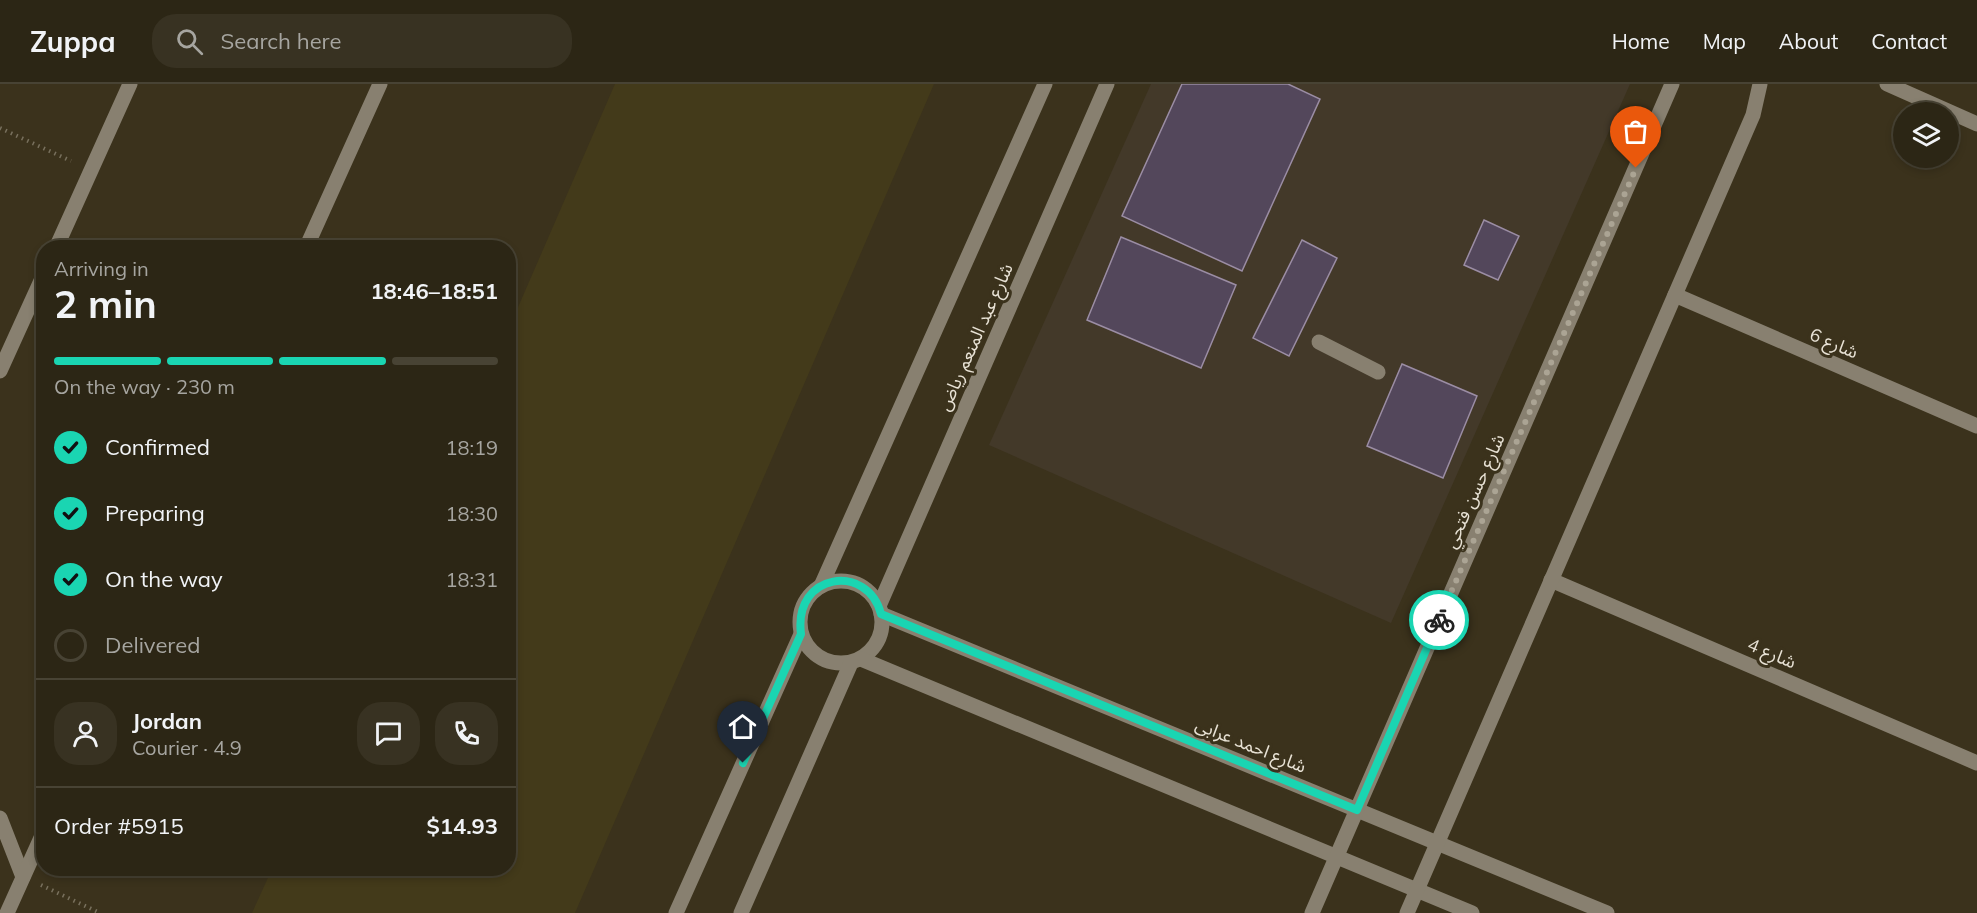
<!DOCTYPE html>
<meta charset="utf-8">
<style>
:root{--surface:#2c2615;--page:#383222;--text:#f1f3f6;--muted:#a6a5a0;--line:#484334;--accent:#1ad5b2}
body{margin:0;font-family:Mulish,"Noto Sans Arabic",sans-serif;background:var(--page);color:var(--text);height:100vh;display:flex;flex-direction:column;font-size:22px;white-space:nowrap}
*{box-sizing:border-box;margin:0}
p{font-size:20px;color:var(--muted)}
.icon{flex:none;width:33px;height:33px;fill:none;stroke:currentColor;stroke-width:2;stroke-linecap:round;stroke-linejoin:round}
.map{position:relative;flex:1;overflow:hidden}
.panel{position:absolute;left:36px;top:156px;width:480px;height:636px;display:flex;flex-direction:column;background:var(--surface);border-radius:24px;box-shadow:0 3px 9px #0003,0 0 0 2px var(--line)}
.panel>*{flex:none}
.buttons{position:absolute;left:1893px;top:18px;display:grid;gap:12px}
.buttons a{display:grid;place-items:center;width:66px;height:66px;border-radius:50%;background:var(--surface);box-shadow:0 3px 9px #0003,0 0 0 2px var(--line);font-size:30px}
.pin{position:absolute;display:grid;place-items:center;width:51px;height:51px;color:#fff;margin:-62px -26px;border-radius:50% 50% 50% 0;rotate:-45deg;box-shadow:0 0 6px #0007}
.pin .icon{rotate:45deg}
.courier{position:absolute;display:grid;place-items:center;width:60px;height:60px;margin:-30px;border:4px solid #1ad5b2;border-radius:50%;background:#fff;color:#222;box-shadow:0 2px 8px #0007}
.summary em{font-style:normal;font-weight:700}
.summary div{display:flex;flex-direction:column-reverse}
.summary{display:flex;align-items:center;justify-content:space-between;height:102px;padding:0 18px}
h1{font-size:39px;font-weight:700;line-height:45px}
.bar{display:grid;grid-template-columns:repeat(4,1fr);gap:9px 6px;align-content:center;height:72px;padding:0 18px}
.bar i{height:8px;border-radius:4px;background:var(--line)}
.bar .on{background:var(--accent)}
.bar p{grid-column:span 4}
.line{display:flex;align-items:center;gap:15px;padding:0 18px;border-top:2px solid var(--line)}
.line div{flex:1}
.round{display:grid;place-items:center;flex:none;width:63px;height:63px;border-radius:24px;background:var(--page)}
ol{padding:0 18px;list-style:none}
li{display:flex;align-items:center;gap:18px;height:66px}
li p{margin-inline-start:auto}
li .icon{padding:6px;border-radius:50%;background:var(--accent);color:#111;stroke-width:4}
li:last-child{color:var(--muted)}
li i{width:33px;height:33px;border:3px solid var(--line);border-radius:50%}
header{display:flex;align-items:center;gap:36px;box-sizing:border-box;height:84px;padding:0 30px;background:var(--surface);border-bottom:2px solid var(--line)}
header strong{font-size:28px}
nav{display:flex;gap:33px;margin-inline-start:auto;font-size:21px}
.search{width:420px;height:54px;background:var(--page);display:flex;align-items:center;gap:15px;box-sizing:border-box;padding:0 21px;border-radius:24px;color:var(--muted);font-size:22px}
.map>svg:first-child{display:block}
</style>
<header>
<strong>Zuppa</strong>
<div class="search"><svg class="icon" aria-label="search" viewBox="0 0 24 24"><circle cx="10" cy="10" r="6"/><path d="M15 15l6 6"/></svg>Search here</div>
<nav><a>Home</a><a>Map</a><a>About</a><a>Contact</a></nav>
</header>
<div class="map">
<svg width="1977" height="829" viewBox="0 0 1977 829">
<rect width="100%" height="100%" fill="#3b321c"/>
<path fill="#433929" d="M1151,0H1630L1391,539L989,361Z"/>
<path fill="#433a1a" d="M615,0H934L575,829H252L272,785L508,784L509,244Z"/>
<g fill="#53475b" stroke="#9b8da4" stroke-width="1.5">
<path d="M1182,0H1288L1320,15L1242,187L1122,132Z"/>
<path d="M1484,136L1519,152L1498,196L1464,181Z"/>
<path d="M1121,153L1236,201L1201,284L1087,236Z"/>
<path d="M1302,156L1337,174L1289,272L1253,254Z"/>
<path d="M1402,280L1477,312L1443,394L1367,362Z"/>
</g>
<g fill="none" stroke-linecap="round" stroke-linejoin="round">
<g stroke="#78705d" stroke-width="4" stroke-dasharray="1.5 4.5" stroke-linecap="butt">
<path d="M0,44L71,77"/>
<path d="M41,801L100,829"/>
</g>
<g stroke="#888070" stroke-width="15">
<path d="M1887,0L1977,40"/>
<path d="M56,164L130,0"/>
<path d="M306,164L380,0"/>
<path d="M1675,211L1977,342"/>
<path d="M1319,258L1378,288"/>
<path d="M0,287L44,190"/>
<path d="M1551,496L1977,679"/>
<circle cx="841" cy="538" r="41"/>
<path d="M821,502L1045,0"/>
<path d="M879,522L1107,0"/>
<path d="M881,530L1607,829"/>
<path d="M861,575L1472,829"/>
<path d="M0,734L23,793"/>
<path d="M7,829L44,747"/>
<path d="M676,829L801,550"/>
<path d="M741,829L851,579"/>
<path d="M1312,829L1672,0"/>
<path d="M1407,829L1753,31L1760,0"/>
</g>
</g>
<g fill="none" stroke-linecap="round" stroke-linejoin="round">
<path stroke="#aba494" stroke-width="6" stroke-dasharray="0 10.8" d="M1439,536L1636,84"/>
<path stroke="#1ad5b2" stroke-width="8" d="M743,679L801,550C793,488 868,479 881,530L1357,726L1439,536"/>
</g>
<g text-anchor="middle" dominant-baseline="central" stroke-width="6" stroke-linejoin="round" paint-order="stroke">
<g font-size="18" fill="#e8e2d5" stroke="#3b321c">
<text transform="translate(975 253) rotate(-66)">شارع عبد المنعم رياض</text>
<text transform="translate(1834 259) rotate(23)">شارع 6</text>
<text transform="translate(1474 407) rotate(-66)">شارع حسن فتحي</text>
<text transform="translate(1772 569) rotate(23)">شارع 4</text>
<text transform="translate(1251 661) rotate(22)">شارع احمد عرابى</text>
</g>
</g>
</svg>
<div class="buttons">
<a><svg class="icon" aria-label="layers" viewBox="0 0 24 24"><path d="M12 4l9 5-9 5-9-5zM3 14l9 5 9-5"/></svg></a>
</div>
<div class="pin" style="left:1636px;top:84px;background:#ea580c"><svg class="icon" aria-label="bag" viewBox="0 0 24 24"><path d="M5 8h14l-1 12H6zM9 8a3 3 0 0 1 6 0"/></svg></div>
<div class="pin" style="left:743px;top:679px;background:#1f2937"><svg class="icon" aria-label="home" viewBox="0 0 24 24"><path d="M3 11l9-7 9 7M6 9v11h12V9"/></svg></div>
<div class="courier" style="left:1439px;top:536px"><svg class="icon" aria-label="bike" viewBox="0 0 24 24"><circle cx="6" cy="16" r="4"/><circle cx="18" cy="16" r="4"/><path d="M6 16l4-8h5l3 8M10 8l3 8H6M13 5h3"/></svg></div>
<section class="panel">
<div class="summary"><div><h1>2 min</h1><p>Arriving in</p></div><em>18:46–18:51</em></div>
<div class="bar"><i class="on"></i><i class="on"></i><i class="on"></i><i></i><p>On the way · 230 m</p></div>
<ol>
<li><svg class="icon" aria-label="check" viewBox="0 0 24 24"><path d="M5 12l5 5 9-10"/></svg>Confirmed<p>18:19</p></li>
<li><svg class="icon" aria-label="check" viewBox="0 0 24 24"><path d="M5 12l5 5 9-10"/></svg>Preparing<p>18:30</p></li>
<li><svg class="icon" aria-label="check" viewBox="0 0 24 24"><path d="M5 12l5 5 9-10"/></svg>On the way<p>18:31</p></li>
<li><i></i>Delivered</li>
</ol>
<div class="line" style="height:108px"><a class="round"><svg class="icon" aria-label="person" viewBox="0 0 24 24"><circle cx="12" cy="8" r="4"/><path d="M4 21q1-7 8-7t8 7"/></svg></a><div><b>Jordan</b><p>Courier · 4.9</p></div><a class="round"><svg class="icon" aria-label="chat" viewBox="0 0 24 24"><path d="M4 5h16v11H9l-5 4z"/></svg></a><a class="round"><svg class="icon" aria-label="phone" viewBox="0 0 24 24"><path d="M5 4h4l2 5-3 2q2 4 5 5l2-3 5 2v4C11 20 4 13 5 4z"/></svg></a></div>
<div class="line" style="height:78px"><div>Order #5915</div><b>$14.93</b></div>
</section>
</div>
